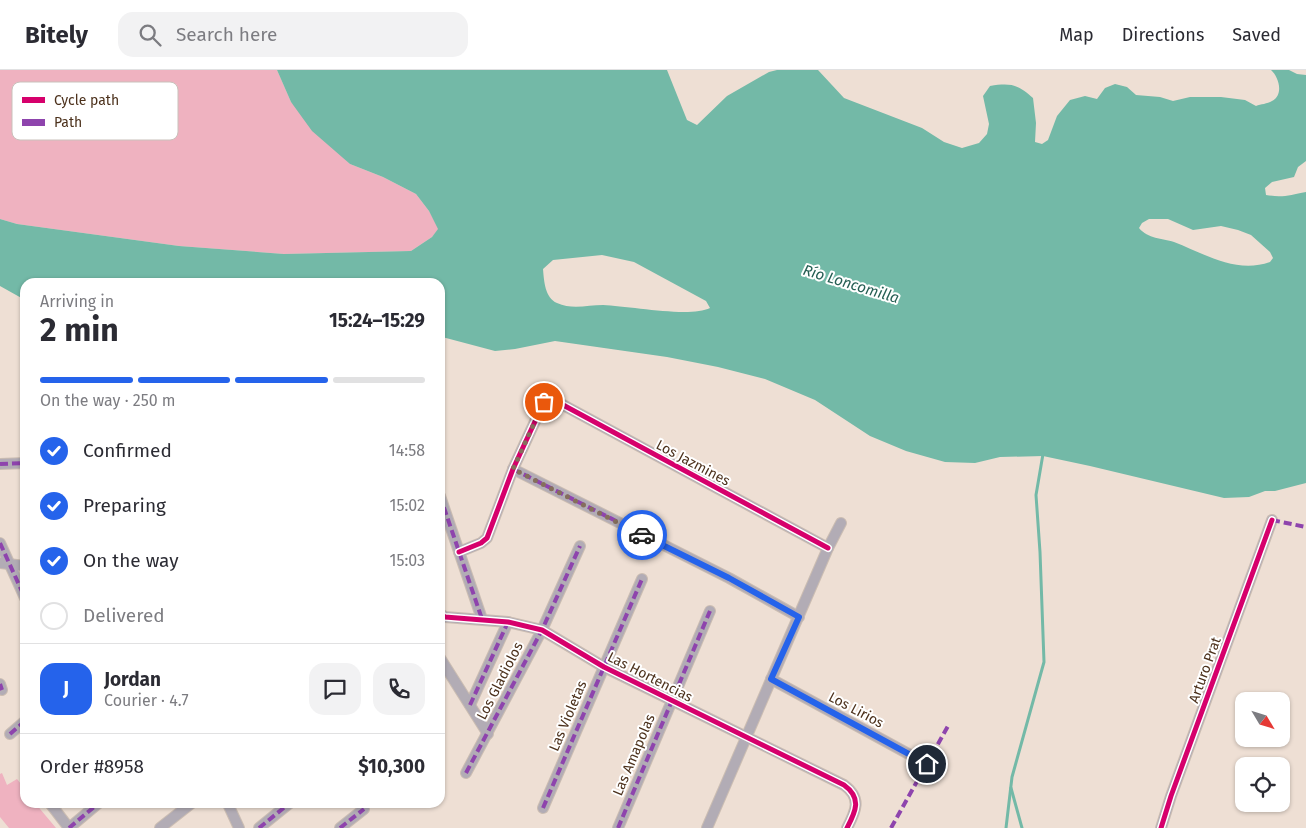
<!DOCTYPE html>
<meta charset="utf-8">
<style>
:root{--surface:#fff;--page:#f2f2f3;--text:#2b2b33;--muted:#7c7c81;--line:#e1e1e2;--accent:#2563eb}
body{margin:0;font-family:"Fira Sans",sans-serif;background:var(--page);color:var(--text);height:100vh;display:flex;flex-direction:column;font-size:19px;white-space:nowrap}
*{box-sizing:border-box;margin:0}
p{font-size:16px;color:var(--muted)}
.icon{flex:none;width:28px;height:28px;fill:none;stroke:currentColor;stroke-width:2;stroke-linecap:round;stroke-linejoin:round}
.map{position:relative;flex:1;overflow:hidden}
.details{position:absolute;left:20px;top:208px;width:425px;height:530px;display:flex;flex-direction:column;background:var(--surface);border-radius:15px;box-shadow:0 1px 4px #0004}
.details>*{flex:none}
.needle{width:32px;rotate:128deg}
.buttons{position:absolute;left:1235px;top:622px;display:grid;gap:10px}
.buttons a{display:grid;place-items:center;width:55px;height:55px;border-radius:10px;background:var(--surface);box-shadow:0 1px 4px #0004;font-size:25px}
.pin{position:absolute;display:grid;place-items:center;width:42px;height:42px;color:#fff;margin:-21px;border:2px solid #fff;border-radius:50%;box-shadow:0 1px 5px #0007}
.courier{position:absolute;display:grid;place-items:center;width:50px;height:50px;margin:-25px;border:4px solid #2563eb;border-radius:50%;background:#fff;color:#222;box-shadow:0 1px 6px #0007}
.headline em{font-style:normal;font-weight:700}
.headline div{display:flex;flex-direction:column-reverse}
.headline{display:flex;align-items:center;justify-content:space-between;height:85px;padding:0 20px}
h1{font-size:32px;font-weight:700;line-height:38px}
.bar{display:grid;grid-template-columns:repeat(4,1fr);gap:8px 5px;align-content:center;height:60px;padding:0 20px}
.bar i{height:6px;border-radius:4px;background:var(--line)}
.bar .active{background:var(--accent)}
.bar p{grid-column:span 4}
.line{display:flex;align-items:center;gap:12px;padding:0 20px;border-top:1px solid var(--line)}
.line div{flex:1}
.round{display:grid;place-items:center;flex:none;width:52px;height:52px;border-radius:15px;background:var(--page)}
ol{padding:0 20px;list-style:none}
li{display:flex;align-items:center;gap:15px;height:55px}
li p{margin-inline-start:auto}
li .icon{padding:5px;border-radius:50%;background:var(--accent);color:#fff;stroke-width:4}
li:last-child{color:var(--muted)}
li i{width:28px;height:28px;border:2px solid var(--line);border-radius:50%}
header{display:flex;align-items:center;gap:30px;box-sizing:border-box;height:70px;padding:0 25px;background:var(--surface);border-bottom:1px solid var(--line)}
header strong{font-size:24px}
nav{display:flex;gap:28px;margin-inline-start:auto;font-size:18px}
.search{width:350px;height:45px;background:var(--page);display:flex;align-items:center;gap:12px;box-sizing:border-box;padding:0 18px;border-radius:15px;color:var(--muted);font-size:19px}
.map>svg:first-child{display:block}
</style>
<header>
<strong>Bitely</strong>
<div class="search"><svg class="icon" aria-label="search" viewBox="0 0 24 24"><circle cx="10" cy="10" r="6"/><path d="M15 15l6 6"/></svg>Search here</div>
<nav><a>Map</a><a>Directions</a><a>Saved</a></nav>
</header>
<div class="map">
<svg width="1306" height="758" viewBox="0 0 1306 758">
<rect width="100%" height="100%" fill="#eedfd4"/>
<g fill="#efb2c0">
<path d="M0,0H277L291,32L350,94L383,107L416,124L429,141L439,159L432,167L411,181L284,184L179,176L17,154L0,149Z"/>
<path d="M2,703L7,715L17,709L25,719V732L35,733L56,758H9L0,747V704Z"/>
</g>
<path fill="#73b9a7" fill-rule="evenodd" d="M277,0H667L687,50L697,55L727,26L769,2L777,0H818L844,28L922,58L944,72L962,78L979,73L987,64L989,54L983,26L990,16C1010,13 1018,14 1033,28L1036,53L1035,72L1042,74L1048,70L1057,46L1070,30L1085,26L1097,29L1105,18L1115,14L1127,17L1136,25L1160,27L1173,31L1190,27H1221L1245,30L1256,36C1261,34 1267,34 1272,31C1284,25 1279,7 1271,0H1289L1297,4L1306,5V91L1298,97L1294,107L1272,112L1265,118L1266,125C1283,128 1290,125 1306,122V413L1275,421H1265L1249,427L1224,428L1090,396L1043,386L1000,387L975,393L945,392L906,381L870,366L815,330L765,309L718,297L667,287L555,271L515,279L495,281L446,268L440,267V212H25V230L0,216V149L17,154L179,176L284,184L411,181L432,167L438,159L429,141L416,124L383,107L350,94L312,61L291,32ZM1149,149H1168L1193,160L1221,156L1238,160L1251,165L1270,182L1273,188L1270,192C1236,204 1205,184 1174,172C1162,168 1148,169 1139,158L1142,153ZM602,185L634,192L706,231L710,238C690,248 629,236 603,235C588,235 572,240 557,233C545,228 544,211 543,199L553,190Z"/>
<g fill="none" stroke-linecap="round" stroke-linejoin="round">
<g stroke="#73b9a7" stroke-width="3">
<path d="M1011,718L1022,758"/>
<path d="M1006,758L1012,707L1044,592L1040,482L1036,425L1043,384"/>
</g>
<g stroke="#cbbdb2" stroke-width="12">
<g id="minor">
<path d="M0,394L25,393"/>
<path d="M513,399L729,508L799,547"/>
<path d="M440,426L482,549"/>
<path d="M0,473L25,528"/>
<path d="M459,482L481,473L487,468L513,399L544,332L547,329H552L828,478"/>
<path d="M0,493L25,496"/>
<path d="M440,544L445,547L508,552L542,560L604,597L844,715C862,728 856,741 847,758"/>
<path d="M440,588L488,664"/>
<path d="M771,609L927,694"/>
<path d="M0,614L2,620"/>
<path d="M470,635L508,552"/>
<path d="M10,664L25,651"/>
<path d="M466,703L542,560L580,476"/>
<path d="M49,732L69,758"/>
<path d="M227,732L239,758"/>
<path d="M543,738L642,509"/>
<path d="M69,758L100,732"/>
<path d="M160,758L193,732"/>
<path d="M259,758L291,732"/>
<path d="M340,758L364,739"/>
<path d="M618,758L710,541"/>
<path d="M707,758L828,478L841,453"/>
<path d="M1161,758L1171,726L1272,450"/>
</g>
</g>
<use href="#minor" stroke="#b2acb5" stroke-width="10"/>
<g stroke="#8e44ad" stroke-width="4" stroke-dasharray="8 4" stroke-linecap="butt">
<path d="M0,394L25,393"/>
<path d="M513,399L729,508L799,547"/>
<path d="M440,426L482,549"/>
<path d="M1272,450L1306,457"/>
<path d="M0,473L25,528"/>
<path d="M771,609L927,694"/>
<path d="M0,614L2,620"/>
<path d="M470,635L508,552"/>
<path d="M10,664L25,651"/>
<path d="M466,703L542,560L580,476"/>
<path d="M543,738L642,509"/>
<path d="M69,758L100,732"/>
<path d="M259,758L291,732"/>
<path d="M340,758L364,739"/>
<path d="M618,758L710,541"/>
<path d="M891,758L948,656"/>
</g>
<g stroke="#fff" stroke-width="8">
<g id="cycleway">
<path d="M459,482L481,473L487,468L513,399L544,332L547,329H552L828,478"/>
<path d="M440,544L445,547L508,552L542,560L604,597L844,715C862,728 856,741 847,758"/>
<path d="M1161,758L1171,726L1272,450"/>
</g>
</g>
<use href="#cycleway" stroke="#d6006c" stroke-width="5"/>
</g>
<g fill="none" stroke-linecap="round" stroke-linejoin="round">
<path stroke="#856e5c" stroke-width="5" stroke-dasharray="0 9" d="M544,332L513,399L642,465"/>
<path stroke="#2563eb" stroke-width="6" d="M642,465L729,508L799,547L771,609L927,694"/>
</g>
<g text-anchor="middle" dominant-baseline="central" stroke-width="4" stroke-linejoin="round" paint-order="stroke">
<g font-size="14" fill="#4c311c" stroke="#fff">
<text transform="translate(693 393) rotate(28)">Los Jazmines</text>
<text transform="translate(1205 600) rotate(-70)">Arturo Prat</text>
<text transform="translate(650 607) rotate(27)">Las Hortencias</text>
<text transform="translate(500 611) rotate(-63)">Los Gladiolos</text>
<text transform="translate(856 640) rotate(28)">Los Lirios</text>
<text transform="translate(568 646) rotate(-67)">Las Violetas</text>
<text transform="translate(634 685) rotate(-67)">Las Amapolas</text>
</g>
<g font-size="15" font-style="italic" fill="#265f54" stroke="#fff">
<text transform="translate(851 214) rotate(17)">Río Loncomilla</text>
</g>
</g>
<rect x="12" y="12" width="166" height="58" rx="8" fill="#fff" stroke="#c9c1bb" stroke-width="1"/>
<rect x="22" y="27" width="23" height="6" fill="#d6006c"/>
<rect x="22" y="49" width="23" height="7" fill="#8e44ad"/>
<g font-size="14" fill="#4c311c">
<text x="54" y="35">Cycle path</text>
<text x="54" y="57">Path</text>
</g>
</svg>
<div class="buttons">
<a><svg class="needle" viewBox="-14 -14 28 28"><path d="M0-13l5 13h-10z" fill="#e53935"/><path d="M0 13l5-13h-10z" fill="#7c7c81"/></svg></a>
<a><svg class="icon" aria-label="locate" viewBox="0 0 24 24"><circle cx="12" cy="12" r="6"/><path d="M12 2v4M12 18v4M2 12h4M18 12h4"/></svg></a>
</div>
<div class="pin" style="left:544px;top:332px;background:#ea580c"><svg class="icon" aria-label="bag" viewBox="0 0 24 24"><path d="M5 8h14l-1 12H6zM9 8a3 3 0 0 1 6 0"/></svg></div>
<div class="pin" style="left:927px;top:694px;background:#1f2937"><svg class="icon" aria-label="home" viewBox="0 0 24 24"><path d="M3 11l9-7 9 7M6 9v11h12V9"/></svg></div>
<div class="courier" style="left:642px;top:465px"><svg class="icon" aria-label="car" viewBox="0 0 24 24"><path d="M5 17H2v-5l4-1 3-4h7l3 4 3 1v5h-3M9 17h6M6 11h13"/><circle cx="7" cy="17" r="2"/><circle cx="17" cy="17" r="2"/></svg></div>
<section class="details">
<div class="headline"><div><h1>2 min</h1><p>Arriving in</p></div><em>15:24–15:29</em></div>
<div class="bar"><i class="active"></i><i class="active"></i><i class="active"></i><i></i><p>On the way · 250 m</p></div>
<ol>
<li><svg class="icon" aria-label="check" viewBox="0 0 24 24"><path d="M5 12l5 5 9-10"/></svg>Confirmed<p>14:58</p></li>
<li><svg class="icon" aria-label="check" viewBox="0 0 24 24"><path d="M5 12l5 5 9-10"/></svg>Preparing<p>15:02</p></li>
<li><svg class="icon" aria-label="check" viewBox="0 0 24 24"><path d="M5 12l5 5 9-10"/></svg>On the way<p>15:03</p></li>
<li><i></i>Delivered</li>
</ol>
<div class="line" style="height:90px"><b class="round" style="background:var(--accent);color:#fff">J</b><div><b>Jordan</b><p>Courier · 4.7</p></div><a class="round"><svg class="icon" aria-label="chat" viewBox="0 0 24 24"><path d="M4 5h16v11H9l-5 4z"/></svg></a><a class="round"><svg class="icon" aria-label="phone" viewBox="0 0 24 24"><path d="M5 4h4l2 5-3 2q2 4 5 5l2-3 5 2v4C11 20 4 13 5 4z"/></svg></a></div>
<div class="line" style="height:65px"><div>Order #8958</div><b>$10,300</b></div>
</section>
</div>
